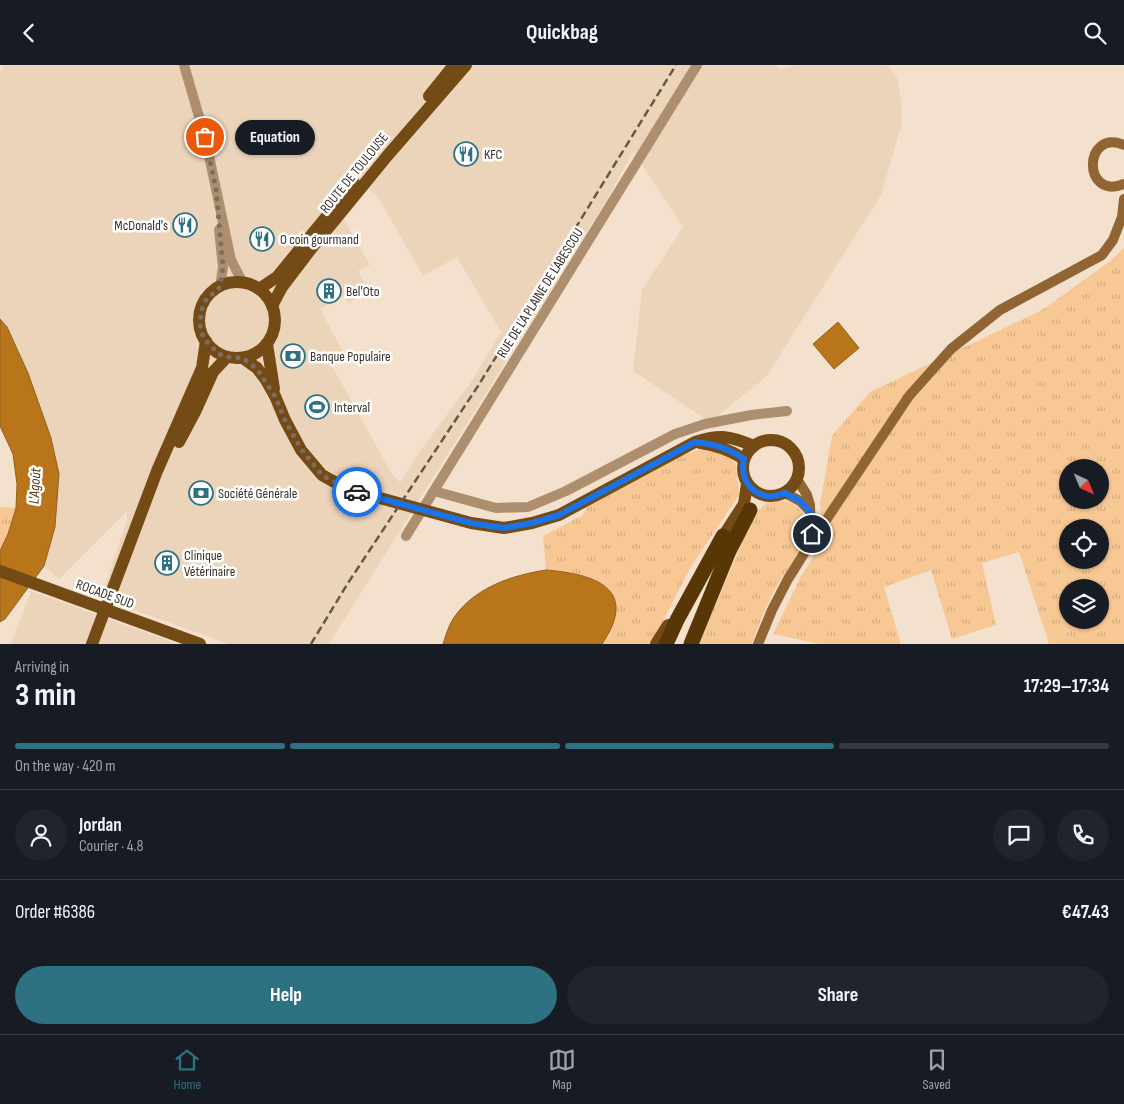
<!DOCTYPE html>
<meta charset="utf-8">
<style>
:root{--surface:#171b24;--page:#20242c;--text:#f1f3f6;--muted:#9ea1a6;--line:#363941;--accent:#2e7183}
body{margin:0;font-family:"Sofia Sans Condensed",sans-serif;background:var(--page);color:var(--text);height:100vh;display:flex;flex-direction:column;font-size:19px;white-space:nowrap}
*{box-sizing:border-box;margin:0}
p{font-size:16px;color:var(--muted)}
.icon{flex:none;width:28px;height:28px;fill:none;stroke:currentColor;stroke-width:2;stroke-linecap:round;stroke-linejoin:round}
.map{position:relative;height:579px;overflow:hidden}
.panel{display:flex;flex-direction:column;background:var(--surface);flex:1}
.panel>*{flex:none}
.needle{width:32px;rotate:136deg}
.buttons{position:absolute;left:1059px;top:394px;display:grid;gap:10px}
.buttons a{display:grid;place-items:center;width:50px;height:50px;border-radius:50%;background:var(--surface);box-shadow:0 1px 4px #0004;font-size:25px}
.pin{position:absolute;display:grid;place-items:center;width:42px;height:42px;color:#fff;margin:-21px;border:2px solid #fff;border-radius:50%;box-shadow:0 1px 5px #0007}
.courier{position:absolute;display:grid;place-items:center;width:50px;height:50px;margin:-25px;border:4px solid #1a73e8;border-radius:50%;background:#fff;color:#222;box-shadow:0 1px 6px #0007}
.bubble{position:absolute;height:35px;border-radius:18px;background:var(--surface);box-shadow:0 1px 4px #0004;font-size:16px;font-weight:700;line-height:35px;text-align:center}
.head em{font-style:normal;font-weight:700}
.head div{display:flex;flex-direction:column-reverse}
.head{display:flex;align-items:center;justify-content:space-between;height:85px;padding:0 15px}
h1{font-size:32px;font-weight:700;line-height:38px}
.bar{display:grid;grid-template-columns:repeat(4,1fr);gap:8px 5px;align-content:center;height:60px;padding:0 15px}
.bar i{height:6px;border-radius:4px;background:var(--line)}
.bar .current{background:var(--accent)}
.bar p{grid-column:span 4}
.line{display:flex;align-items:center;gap:12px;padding:0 15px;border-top:1px solid var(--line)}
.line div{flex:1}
.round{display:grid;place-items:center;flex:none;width:52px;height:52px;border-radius:26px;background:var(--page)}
.cta{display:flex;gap:10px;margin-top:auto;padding:10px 15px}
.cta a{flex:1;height:58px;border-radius:30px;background:var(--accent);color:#fff;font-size:20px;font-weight:700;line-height:58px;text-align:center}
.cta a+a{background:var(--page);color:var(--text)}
header{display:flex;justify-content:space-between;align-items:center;height:65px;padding:0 15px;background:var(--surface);font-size:22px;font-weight:700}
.dock{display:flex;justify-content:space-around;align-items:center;height:70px;border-top:1px solid var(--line);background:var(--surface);font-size:14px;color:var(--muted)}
.dock a{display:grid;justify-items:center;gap:2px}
.dock .current{color:var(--accent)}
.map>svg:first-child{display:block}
</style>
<header><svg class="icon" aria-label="back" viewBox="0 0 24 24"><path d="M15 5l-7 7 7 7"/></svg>Quickbag<svg class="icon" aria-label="search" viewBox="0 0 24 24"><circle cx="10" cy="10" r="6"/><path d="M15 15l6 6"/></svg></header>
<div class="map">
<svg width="1124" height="579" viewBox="0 0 1124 579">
<defs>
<pattern id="grass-tufts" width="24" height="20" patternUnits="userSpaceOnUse" patternTransform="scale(1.25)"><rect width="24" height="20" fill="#f8c894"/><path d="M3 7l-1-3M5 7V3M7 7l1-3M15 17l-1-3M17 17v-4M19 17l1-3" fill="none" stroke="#d5ac80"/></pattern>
</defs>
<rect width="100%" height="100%" fill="#f3e0cd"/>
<g fill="#ecd4bb" fill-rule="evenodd">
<path d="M4,0H776L780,4L798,0H887L897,13L901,35L902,58L881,130L766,312L710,357L633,306L642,225L683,162L633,86L608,133L329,579H229L101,533L127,455V446L59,514L44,501L55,462L59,409L51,373L28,308L7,262L0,254V7ZM368,124L378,132L423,211L457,192L501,267L472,316L420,386L400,418L389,404L332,301L346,292L320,244L344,231L348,238L369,226L358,206L370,200L343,153Z"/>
<path d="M31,526L178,579H11Z"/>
</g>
<g fill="url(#grass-tufts)" fill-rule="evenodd">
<path d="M1124,183V579H1049L1019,487L982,498L996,560L952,574L931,505L884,522L901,579H820L773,569L801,511L818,485L822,463L820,440L832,371L870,327L1042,245L1109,197ZM1068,402H1100V435H1068ZM1068,462H1100V495H1068ZM1068,522H1100V555H1068Z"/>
<path d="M699,385L712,386L724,389L732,394L736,400L739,430L690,503L661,560L649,579H602L609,570L608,523C590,510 568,507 546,505L543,471L583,450L589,439L682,390Z"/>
<path d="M783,435C832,452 792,495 777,521C768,536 757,563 752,579H699L742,478L740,476L759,445L766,438Z"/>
<path d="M0,442L16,443L8,469L0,486Z"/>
</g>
<g fill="#b87519" stroke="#92611e">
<path d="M0,254L7,262L28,308L51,373L59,409L55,462L44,501L5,554L0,557V486L8,469L16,443L17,419L13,389L0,361Z"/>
<path d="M838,257L859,283L834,304L813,279Z"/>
<path d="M546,505C594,509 640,523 602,579H443C446,570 449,559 455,551C476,522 513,510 546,505Z"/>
</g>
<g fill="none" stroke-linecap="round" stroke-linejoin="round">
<g stroke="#ad8f6f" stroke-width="10">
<path d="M184,0L205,72L231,195L243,218"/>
<path d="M219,165L223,202L220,222"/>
<path d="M434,426L496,443L528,442L566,426L675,369L705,359L751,350L787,346"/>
<path d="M406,471L697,0"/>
</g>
<g stroke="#916533" stroke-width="10">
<path d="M1124,80C1083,63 1082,136 1124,119"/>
<path d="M785,428L800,436L810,446"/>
<path d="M808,482L909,331L951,284L1000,245L1102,190L1113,175L1122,152L1124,134"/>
<path d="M758,579L772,545L788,514L808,482L811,469L810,440L807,430L797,414"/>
</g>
<g stroke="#744a15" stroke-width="12">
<path d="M429,31L454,0"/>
<circle cx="237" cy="255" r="38"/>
<path d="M259,224L277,212L354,118"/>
<path d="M272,241L282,222L311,184L388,90L466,0"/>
<path d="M267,279L274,324"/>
<path d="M243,293L257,303L266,315L275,331L285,355L301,385L322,410L347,424L471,458L504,463L532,458L559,450L695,377C720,369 730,371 754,381"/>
<circle cx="771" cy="403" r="28"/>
<path d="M179,377L195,347L213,307L227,292"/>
<path d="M700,378C717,380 730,385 744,394"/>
<path d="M718,479L744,439L747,419"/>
<path d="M0,506L200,579"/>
<path d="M92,579L157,406L202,303L206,276"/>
<path d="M656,579L668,560"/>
</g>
<g stroke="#593605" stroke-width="15">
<path d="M666,579L677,555L723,471"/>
<path d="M691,579L729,486L750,445"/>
</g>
<path stroke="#63584e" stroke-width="2.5" stroke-dasharray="8 4" stroke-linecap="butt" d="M311,579L348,518L478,321L676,0"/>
</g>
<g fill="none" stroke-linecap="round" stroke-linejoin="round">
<path stroke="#7a6e63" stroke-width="5" stroke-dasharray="0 9" d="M205,72L216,124L223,202L220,222L206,235L202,244L200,259L201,267L206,276L219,289L227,292L243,293L257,304L275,331L285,355L301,384L322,410L347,424L357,427"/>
<path stroke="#1a73e8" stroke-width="6" d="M357,427L471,458L504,463L532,458L559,450L695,377C714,379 728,383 744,394C738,420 761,439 785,428L800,436L811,448L812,469"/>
</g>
<defs>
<g id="restaurant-ring" transform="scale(1.25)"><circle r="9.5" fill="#fff" stroke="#2e7183" stroke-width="1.5"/><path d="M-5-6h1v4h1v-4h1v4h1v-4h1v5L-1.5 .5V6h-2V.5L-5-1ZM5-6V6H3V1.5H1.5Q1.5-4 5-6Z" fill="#2e7183"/></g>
<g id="building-ring" transform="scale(1.25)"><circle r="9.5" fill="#fff" stroke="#2e7183" stroke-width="1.5"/><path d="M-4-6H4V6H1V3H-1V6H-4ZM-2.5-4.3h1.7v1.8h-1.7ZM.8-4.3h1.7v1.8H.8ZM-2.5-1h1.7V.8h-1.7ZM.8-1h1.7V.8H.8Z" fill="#2e7183"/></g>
<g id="bank-ring" transform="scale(1.25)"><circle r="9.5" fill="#fff" stroke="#2e7183" stroke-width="1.5"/><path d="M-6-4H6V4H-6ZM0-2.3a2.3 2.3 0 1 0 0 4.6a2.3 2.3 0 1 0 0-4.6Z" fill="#2e7183"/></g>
<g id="stadium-ring" transform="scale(1.25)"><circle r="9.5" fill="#fff" stroke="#2e7183" stroke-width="1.5"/><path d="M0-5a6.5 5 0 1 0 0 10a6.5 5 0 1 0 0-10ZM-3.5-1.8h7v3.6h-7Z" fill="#2e7183"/></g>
</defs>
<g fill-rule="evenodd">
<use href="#restaurant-ring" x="466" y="89"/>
<use href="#restaurant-ring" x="185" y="160"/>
<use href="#restaurant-ring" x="262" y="174"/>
<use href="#building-ring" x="329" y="226"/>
<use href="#bank-ring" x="293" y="291"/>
<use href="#stadium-ring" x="317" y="342"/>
<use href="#bank-ring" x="201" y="428"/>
<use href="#building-ring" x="167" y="498"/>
</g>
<g text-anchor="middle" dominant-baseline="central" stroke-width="5" stroke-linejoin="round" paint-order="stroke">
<g font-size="14" fill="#39312a" stroke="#fff" text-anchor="start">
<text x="484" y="89">KFC</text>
<text x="168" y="160" text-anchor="end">McDonald's</text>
<text x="280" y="174">O coin gourmand</text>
<text x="346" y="226">Bel'Oto</text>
<text x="310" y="291">Banque Populaire</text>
<text x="334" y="342">Interval</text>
<text x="218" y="428">Société Générale</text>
<text x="184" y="490">Clinique<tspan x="184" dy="16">Vétérinaire</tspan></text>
</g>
<g font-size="14" fill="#39312a" stroke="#fff">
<text transform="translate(354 108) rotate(-51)">ROUTE DE TOULOUSE</text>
<text transform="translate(540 228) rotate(-58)">RUE DE LA PLAINE DE LABESCOU</text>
<text transform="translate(105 529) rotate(20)">ROCADE SUD</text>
</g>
<g font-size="15" font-style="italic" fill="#573a19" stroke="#fff">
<text transform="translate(35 421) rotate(-87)">L'Agoût</text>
</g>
</g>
</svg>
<div class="buttons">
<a><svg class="needle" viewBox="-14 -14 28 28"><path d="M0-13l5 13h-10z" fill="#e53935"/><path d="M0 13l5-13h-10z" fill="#9ea1a6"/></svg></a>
<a><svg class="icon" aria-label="locate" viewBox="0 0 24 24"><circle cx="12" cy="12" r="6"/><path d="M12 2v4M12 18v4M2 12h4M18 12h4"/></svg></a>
<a><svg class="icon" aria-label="layers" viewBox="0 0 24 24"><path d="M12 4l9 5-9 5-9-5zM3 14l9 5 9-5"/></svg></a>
</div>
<div class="pin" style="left:205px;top:72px;background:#ea580c"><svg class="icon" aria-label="bag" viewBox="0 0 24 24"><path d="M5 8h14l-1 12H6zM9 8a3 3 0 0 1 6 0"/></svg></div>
<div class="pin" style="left:812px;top:469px;background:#1f2937"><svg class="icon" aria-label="home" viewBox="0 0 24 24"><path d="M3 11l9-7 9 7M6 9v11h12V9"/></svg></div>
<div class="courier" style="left:357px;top:427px"><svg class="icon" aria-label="car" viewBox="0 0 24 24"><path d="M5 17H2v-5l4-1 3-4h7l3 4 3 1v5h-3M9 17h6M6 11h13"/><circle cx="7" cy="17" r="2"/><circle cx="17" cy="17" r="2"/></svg></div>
<div class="bubble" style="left:235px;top:55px;width:80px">Equation</div>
</div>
<section class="panel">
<div class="head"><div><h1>3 min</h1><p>Arriving in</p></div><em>17:29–17:34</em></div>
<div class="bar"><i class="current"></i><i class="current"></i><i class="current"></i><i></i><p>On the way · 420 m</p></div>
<div class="line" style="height:90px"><a class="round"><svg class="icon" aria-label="person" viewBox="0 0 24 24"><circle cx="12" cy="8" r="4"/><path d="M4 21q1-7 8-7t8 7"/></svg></a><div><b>Jordan</b><p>Courier · 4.8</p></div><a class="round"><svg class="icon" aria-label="chat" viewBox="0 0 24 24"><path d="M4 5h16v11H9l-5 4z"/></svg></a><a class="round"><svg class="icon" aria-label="phone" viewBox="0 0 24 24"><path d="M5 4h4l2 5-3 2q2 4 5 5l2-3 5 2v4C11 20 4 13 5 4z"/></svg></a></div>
<div class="line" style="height:65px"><div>Order #6386</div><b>€47.43</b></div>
<div class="cta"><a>Help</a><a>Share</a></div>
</section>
<nav class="dock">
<a class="current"><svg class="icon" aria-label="home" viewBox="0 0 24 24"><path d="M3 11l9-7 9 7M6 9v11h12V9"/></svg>Home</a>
<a><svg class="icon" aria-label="map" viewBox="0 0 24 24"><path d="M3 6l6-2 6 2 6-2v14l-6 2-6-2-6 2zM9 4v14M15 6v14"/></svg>Map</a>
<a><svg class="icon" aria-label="saved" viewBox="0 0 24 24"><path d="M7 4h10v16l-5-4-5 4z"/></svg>Saved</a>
</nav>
